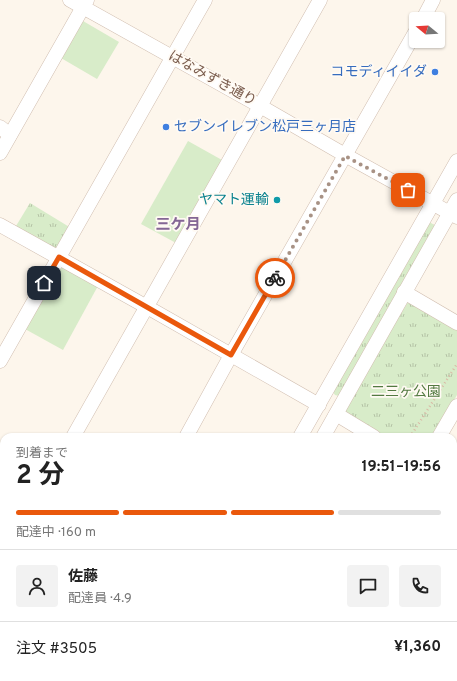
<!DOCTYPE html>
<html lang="ja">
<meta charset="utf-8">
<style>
:root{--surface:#fff;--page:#f2f2f2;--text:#222;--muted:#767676;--line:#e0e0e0;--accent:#ea580c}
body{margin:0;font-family:Overpass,"Noto Sans JP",sans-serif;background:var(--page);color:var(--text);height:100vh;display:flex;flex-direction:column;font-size:15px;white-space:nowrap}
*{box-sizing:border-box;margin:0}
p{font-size:13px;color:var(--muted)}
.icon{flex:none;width:22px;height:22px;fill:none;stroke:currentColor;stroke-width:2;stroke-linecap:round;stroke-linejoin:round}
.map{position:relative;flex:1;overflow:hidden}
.side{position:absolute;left:0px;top:433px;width:457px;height:248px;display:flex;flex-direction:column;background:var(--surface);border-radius:12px 12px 0 0;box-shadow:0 1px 3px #0004}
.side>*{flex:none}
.needle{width:26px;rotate:288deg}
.buttons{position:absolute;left:409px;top:12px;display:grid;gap:8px}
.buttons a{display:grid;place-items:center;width:36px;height:36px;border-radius:4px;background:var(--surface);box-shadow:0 1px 3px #0004;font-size:20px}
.pin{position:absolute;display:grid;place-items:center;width:34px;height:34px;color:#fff;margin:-17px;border-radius:8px;box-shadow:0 2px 6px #0006}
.courier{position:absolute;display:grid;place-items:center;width:40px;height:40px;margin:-20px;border:3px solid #ea580c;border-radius:50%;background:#fff;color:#222;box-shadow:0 1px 5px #0007}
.head em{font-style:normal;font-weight:700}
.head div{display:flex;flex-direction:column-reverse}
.head{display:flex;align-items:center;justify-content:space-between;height:68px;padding:0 16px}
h1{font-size:26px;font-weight:700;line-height:30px}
.bar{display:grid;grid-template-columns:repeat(4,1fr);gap:6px 4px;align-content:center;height:48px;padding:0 16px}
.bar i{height:5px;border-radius:3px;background:var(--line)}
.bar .active{background:var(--accent)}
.bar p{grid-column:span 4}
.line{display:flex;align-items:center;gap:10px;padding:0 16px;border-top:1px solid var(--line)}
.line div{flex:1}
.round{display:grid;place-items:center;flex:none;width:42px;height:42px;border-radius:4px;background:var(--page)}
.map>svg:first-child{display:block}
</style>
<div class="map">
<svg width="457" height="681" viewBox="0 0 457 681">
<defs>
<pattern id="grass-tufts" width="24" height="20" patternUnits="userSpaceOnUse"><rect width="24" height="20" fill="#d8ecc9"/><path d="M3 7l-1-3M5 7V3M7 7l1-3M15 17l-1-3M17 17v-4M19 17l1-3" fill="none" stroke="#b4c2a5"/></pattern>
</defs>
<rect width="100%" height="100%" fill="#fdf6ec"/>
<g fill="url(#grass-tufts)">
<path d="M30,203L71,228L57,253L16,226Z"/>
<path d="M429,223H431L436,226L339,396L335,395L333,392Z"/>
<path d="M408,302L457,329V395L432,437H387L342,412Z"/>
</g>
<g fill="#d8ecc9">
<path d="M83,21L119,42L97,79L61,58Z"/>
<path d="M188,141L222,160L176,243L141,224Z"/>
<path d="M61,262L99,284L63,350L25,329Z"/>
</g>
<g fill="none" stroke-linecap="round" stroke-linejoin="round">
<g stroke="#d1beb0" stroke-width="15">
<g id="minor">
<path d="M70,0L260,106L345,155L457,217"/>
<path d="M423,19L433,0"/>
<path d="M0,127L10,135"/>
<path d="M0,153L87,0"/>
<path d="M0,225L147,307L319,405"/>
<path d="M404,292L457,323"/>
<path d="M0,361L205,0"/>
<path d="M335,416L341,417L374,437"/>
<path d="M73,437L320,0"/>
<path d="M186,437L231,355L416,31"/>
<path d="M300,437L457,161"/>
<path d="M323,437L457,200"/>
<path d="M439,437L457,406"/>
<path d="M0,460L4,463"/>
<path d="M453,482L457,484"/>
<path d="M453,611L457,608"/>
<path d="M0,616L4,618"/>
<path d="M146,677L158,681"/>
<path d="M393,677L397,681"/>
<path d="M190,681L191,677"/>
<path d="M264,681L268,677"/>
</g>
</g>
<path stroke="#d9b8a5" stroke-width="2.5" stroke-dasharray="1 3" stroke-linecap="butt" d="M410,437L457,364"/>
<use href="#minor" stroke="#fff" stroke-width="14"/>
<g stroke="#b9a8c9" stroke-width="4.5">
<path id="rail" d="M0,675L10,681"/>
</g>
<use href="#rail" stroke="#fffaf3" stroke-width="3" stroke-dasharray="9" stroke-linecap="butt"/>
</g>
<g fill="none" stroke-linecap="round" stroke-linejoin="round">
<path stroke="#a89285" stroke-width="4" stroke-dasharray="0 7.2" d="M275,278L345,156L408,190"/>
<path stroke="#ea580c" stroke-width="5" d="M44,283L59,257L231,355L275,278"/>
</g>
<g fill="#3f7fe0" stroke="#fffaf3" stroke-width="1.5">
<circle cx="435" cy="72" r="4"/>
<circle cx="166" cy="127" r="4"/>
</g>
<circle fill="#0f9aa8" stroke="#fffaf3" stroke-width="1.5" cx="277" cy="200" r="4"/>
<g text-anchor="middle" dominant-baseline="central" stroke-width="3.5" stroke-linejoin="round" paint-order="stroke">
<g font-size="14" fill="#366cbe" stroke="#fffaf3" text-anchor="end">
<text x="427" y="72">コモディイイダ</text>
<text x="174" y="127" text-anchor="start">セブンイレブン松戸三ヶ月店</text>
</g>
<g font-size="14" fill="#7a5c4d" stroke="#fffaf3">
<text transform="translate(212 79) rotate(29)">はなみずき通り</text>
</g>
<g font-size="14" fill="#0d838f" stroke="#fffaf3" text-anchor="end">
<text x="269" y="200">ヤマト運輸</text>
</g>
<g font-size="14" fill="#537a41" stroke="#fffaf3">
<text x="406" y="392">二三ヶ公園</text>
</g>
<g font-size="15" font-weight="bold" fill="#846695" stroke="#fffaf3">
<text x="178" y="225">三ケ月</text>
</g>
</g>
</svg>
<div class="buttons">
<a><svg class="needle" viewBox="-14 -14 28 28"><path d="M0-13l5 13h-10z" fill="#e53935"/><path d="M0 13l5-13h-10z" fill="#767676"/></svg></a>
</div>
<div class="pin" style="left:408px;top:190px;background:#ea580c"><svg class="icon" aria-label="bag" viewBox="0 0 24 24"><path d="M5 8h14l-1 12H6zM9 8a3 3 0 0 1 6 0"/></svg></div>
<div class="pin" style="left:44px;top:283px;background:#1f2937"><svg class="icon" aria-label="home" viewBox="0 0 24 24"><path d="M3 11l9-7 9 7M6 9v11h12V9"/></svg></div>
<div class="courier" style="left:275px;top:278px"><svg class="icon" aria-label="bike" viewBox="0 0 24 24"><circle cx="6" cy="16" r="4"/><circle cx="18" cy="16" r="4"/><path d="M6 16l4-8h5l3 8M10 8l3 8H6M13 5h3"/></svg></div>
<section class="side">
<div class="head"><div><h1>2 分</h1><p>到着まで</p></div><em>19:51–19:56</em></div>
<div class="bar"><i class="active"></i><i class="active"></i><i class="active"></i><i></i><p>配達中 · 160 m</p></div>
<div class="line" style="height:72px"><a class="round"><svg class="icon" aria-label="person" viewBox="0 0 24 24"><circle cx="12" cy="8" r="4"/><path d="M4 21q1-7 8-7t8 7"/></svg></a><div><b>佐藤</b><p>配達員 · 4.9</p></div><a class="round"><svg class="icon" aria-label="chat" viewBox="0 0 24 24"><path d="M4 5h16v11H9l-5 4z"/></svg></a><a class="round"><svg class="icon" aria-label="phone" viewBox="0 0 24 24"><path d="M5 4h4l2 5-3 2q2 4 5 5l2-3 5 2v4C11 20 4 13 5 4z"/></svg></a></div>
<div class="line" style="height:52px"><div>注文 #3505</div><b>¥1,360</b></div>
</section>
</div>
